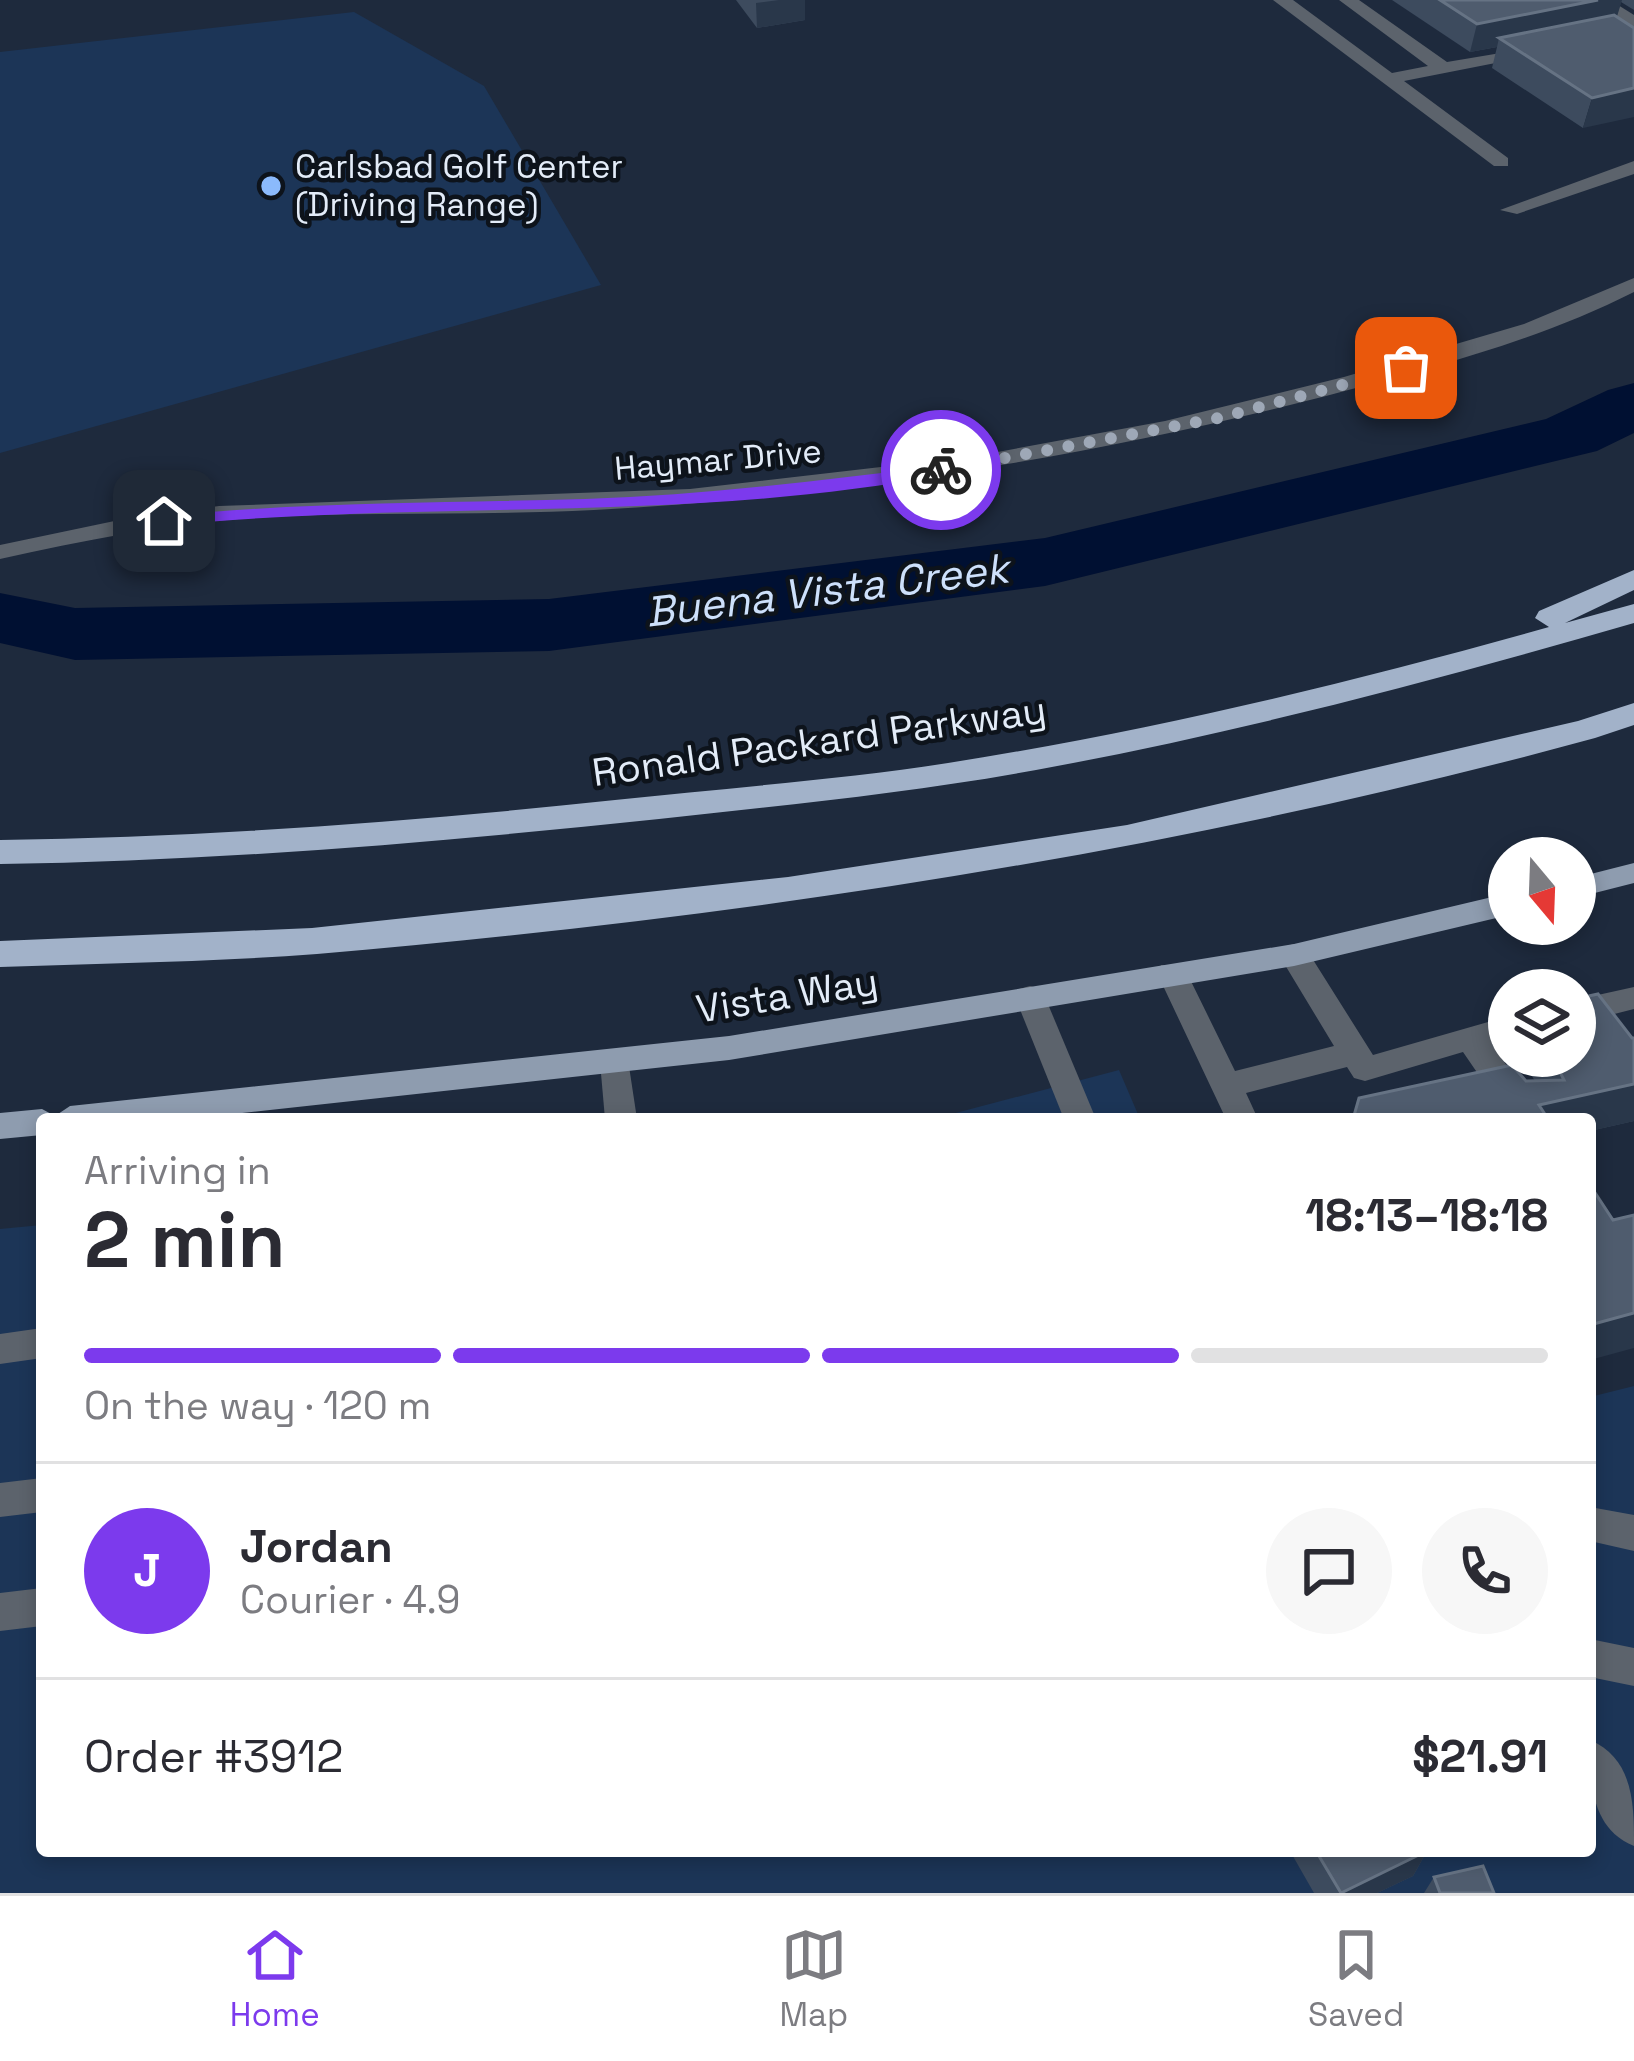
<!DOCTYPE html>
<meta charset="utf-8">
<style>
:root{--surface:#fff;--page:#f7f7f7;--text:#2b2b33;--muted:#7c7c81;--line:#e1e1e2;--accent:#7c3aed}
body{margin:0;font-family:"Space Grotesk",sans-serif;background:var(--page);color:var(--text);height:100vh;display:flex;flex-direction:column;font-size:45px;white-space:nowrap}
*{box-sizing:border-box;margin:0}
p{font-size:39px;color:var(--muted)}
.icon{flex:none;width:66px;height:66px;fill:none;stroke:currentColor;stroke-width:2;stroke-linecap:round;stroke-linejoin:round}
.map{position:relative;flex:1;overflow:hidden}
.panel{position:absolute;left:36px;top:1113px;width:1560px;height:744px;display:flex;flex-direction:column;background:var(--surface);border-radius:12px;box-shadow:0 6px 18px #0003}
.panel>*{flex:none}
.needle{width:78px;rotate:161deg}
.fabs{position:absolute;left:1488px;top:837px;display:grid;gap:24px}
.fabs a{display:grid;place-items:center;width:108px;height:108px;border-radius:50%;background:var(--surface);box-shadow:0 6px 18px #0003;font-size:60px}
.pin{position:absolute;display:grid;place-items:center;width:102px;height:102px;color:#fff;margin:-51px;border-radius:24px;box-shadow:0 6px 18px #0006}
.courier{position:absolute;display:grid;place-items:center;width:120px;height:120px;margin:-60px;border:9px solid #7c3aed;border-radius:50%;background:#fff;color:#222;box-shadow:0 3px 15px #0007}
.headline em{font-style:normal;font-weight:700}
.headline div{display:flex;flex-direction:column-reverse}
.headline{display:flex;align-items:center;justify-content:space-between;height:204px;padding:0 48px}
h1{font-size:78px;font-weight:700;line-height:90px}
.bar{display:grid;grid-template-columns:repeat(4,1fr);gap:18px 12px;align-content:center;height:144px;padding:0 48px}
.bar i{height:15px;border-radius:9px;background:var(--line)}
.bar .active{background:var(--accent)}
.bar p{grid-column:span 4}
.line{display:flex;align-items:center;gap:30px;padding:0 48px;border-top:3px solid var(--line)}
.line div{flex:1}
.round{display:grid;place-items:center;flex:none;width:126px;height:126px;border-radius:63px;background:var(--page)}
.tab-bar{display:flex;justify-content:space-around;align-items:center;height:168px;border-top:3px solid var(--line);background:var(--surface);font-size:33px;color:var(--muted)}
.tab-bar a{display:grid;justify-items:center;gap:6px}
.tab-bar .active{color:var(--accent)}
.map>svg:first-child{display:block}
</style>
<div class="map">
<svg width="1634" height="1893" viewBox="0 0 1634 1893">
<rect width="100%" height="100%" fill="#1e2a3d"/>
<g fill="#1c3557">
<path d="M354,12L484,86L601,285L0,453V52Z"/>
<path d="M1119,1070L1140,1119H933Z"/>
<path d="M42,1225V1851H1590V1397L1634,1386V1893H0V1229Z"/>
</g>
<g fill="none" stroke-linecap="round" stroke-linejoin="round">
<path fill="#001032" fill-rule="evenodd" d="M1634,383V433L1597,451L1045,586L549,651L75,660L0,643V593L75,608L549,599L1045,538L1546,419L1608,390Z"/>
<g fill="#5c636c" fill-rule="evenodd">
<path d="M1273,0H1293L1392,73L1428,66L1339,0H1359L1447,62L1536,47V55L1404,81L1508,158V166H1494Z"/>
<path d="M1589,0H1610L1634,15V27Z"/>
<path d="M1634,161V174L1517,214L1500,210Z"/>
<path d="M1634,278V292C1537,341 1431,368 1326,396C1086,458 841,497 594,510C479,516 364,511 250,518C165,524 82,541 0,559V545L124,519L219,506L690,489L976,456L1165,421L1344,377L1524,324Z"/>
<path d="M1294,944L1305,947L1373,1055L1509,1016V1040L1492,1044L1543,1119H1509L1463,1052L1365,1081L1354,1078L1347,1067L1246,1093L1258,1119H1226L1157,973L1161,965H1183L1235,1071L1334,1046L1279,955L1283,947Z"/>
<path d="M1030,986L1041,989L1045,997L1096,1119H1064L1015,997L1019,989Z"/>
<path d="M1634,987V1009L1575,1024V1000Z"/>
<path d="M616,1050L627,1053L637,1119H605L600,1062L605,1053Z"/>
<path d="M42,1328V1358L0,1364V1334Z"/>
<path d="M42,1478V1512L0,1517V1483Z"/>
<path d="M1590,1507L1634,1515V1551L1590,1541Z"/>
<path d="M42,1588V1626L0,1631V1593Z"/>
<path d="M1590,1639L1634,1648V1686L1590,1677Z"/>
<path d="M1590,1740C1634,1759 1634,1805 1634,1846C1590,1828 1590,1781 1590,1740Z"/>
</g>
<g fill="#8e9caf" fill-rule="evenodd">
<path d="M1634,863V883L1575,898V878Z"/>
<path d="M1509,893V915L1294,966L729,1060L187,1119H42V1135L0,1139V1113L42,1109L55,1116L70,1106L729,1036L1294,944Z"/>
</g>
<g fill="#a2b2c9" fill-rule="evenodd">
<path d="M1634,570V590L1565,623L1634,604V623C1437,680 1238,733 1036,770C911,793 785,805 659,819C440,842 221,861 0,864V840C206,837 410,822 615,800C726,788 838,780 948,763C1151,731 1351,683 1549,627L1535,618L1539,611Z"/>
<path d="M1634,703V725L1595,738C1178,852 749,917 317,954C212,962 106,963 0,967V941L312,928L788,877L1127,825L1578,721Z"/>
</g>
</g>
<g fill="#3d4b5e">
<path d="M712,0H805V20L757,28L736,0Z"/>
<path d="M1392,0H1634V10L1621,2L1583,128L1492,68L1497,47L1470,52Z"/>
<path d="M1632,1038H1634V1121L1590,1131V1119L1526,1081H1535L1519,1056H1575Z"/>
<path d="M1290,1851H1427L1413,1876L1377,1893H1314Z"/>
<path d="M1434,1877L1494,1893H1424Z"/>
</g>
<g fill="#29374a">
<path d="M779,0H805V20L757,28L756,3Z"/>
<path d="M1598,0H1622L1615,23L1499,38L1497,47L1470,52L1477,24Z"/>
<path d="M1634,88V117L1583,128L1592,98Z"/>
<path d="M1634,1084V1121L1590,1131V1119H1533L1539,1105Z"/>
<path d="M1634,1313V1348L1590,1360V1325Z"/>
<path d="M1427,1851L1413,1876L1377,1893H1341Z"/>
</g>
<g fill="#4f5c6e" stroke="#667384" stroke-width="3">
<path d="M1440,0H1598L1477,24Z"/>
<path d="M1614,15L1634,28V88L1592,98L1499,38Z"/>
<path d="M1598,994L1632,1038H1634V1084L1539,1105L1548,1119H1353L1359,1098L1512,1065L1526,1081L1564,1080L1552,1056H1575V999Z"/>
<path d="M1590,1185L1613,1220L1634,1215V1313L1590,1325Z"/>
<path d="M1316,1851H1427L1341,1893Z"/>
<path d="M1483,1866L1494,1893H1440L1434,1877Z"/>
</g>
<path fill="#7c3aed" d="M941,466L949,470L946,474C690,524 424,499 164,526L157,521L164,516C305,502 444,503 585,499C704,495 823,480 941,466Z"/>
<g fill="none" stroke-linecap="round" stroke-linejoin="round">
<path stroke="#9ea8b7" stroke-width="12" stroke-dasharray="0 21.6" d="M941,470L1219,418L1406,368"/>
</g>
<circle fill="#8bbafc" stroke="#0d131b" stroke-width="4.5" cx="271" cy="186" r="12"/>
<g text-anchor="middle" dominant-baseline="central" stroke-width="9" stroke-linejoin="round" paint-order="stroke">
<g font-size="33" fill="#e3ecf8" stroke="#0d131b" text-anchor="start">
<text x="295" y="167">Carlsbad Golf Center<tspan x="295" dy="38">(Driving Range)</tspan></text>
</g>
<g font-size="33" fill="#e3ecf8" stroke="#0d131b">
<text transform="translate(718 460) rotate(-5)">Haymar Drive</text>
</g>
<g font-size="39" fill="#e3ecf8" stroke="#0d131b">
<text transform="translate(819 741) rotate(-8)">Ronald Packard Parkway</text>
<text transform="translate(787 995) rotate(-9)">Vista Way</text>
</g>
<g font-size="42" font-style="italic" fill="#cde0fb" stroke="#0d131b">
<text transform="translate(827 590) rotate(-7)">Buena Vista Creek</text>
</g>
</g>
</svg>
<div class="fabs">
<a><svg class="needle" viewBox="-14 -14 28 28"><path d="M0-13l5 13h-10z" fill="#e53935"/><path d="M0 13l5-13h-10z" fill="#7c7c81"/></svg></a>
<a><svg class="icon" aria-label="layers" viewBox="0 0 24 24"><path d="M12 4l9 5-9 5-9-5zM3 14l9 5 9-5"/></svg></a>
</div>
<div class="pin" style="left:1406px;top:368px;background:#ea580c"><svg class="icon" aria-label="bag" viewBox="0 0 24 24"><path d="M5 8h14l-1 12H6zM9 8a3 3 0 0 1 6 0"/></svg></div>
<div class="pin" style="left:164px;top:521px;background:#1f2937"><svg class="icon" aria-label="home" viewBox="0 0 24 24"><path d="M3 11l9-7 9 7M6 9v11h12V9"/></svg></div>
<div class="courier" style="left:941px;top:470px"><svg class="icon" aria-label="bike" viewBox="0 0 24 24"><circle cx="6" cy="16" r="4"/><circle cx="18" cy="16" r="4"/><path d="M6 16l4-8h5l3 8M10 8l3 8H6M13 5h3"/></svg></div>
<section class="panel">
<div class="headline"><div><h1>2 min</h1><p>Arriving in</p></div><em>18:13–18:18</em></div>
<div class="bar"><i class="active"></i><i class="active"></i><i class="active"></i><i></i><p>On the way · 120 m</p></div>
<div class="line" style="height:216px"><b class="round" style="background:var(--accent);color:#fff">J</b><div><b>Jordan</b><p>Courier · 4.9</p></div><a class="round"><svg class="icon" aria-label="chat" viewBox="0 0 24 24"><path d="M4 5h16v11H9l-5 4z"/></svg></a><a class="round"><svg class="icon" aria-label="phone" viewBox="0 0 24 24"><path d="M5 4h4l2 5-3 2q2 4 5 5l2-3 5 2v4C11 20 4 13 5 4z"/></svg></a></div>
<div class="line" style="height:156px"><div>Order #3912</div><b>$21.91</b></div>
</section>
</div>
<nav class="tab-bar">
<a class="active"><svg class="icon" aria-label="home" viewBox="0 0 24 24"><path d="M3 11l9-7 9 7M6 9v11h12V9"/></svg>Home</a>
<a><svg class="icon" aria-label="map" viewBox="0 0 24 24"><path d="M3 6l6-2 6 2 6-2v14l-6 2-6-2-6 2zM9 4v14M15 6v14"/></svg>Map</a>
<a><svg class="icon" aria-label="saved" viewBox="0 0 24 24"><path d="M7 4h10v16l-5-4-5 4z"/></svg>Saved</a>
</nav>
